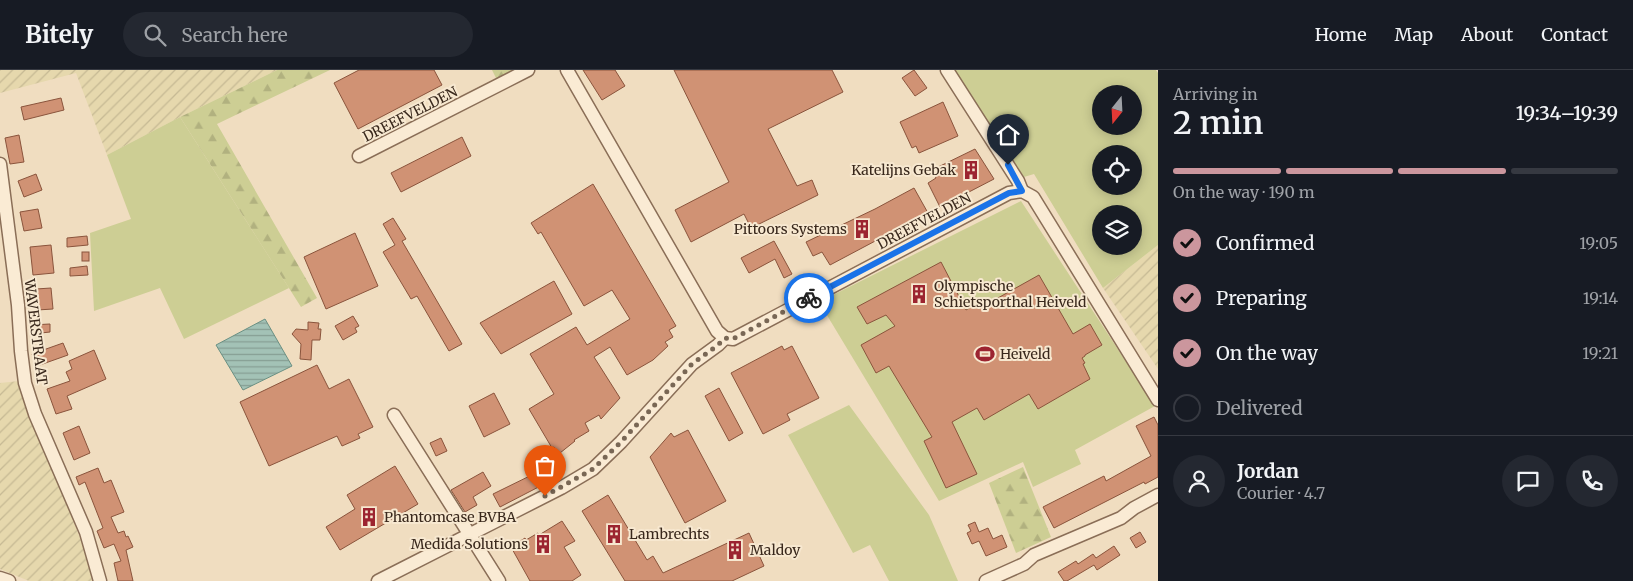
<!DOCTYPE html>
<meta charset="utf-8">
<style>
:root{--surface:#171b24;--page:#242831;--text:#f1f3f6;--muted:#9ea1a6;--line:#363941;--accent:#cb969d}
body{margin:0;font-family:Merriweather,serif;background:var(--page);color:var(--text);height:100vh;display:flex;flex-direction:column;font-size:19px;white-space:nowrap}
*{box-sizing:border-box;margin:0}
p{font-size:16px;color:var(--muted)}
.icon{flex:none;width:28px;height:28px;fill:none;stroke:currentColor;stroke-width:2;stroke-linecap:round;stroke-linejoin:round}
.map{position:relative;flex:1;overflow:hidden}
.details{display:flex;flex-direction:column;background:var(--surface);width:475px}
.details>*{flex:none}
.needle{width:32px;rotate:198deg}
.fabs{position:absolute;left:1092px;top:15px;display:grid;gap:10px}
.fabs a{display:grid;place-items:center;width:50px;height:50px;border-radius:50%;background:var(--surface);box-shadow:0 2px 12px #0003;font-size:25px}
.pin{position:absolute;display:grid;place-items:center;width:42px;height:42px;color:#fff;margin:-51px -21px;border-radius:50% 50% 50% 0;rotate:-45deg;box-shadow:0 0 5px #0007}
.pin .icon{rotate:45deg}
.courier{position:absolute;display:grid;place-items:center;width:50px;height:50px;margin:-25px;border:4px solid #1a73e8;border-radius:50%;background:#fff;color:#222;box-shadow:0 1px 6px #0007}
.overview em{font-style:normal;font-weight:600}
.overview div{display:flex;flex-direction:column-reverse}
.overview{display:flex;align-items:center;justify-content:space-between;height:85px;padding:0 15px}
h1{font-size:32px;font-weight:600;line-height:38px}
.bar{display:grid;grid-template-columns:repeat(4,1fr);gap:8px 5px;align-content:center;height:60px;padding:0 15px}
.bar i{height:6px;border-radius:4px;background:var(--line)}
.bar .current{background:var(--accent)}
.bar p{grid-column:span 4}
.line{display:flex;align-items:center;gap:12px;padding:0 15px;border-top:1px solid var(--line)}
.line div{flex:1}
.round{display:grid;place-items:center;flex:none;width:52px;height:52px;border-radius:26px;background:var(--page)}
ol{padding:0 15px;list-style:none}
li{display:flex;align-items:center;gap:15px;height:55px}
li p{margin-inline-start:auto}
li .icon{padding:5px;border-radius:50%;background:var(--accent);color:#111;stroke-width:4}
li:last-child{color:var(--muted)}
li i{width:28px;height:28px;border:2px solid var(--line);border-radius:50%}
header{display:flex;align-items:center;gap:30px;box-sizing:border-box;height:70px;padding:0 25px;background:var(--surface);border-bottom:1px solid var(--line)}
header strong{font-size:24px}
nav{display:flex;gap:28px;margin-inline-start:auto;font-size:18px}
.search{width:350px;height:45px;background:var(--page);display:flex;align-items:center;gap:12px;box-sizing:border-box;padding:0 18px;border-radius:28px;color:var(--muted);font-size:19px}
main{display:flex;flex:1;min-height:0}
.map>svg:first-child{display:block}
</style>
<header>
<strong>Bitely</strong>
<div class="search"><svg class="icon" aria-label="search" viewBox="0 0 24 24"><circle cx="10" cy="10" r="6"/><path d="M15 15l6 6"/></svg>Search here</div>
<nav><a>Home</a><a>Map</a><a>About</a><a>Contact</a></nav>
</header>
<main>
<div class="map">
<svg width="1158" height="511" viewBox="0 0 1158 511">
<defs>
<pattern id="farmland-furrows" width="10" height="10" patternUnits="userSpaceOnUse" patternTransform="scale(1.25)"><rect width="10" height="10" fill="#e6d8ad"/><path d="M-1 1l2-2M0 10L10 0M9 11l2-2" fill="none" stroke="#c6b994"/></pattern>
<pattern id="forest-firs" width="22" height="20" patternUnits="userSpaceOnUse" patternTransform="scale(1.25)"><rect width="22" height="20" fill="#cdce94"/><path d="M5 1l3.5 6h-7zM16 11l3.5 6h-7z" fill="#b1b17f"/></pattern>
<pattern id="water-rules" width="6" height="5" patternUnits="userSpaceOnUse" patternTransform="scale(1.25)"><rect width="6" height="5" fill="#a3c2b6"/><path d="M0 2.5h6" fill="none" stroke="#869e93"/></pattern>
</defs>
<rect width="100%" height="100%" fill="#f0ddc0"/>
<g fill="url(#farmland-furrows)">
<path d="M0,0H277L180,47L107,85L76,3L0,23Z"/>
<path d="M1158,175V299L1103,218Z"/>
<path d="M19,311L87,486L92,511H29L0,499V313Z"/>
</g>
<g fill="#cdce94" fill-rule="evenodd">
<path d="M954,0H1156L1158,3V175L1103,218L1034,104L1024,107ZM1101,24H1134V56H1101ZM1101,84H1134V116H1101ZM1101,144H1134V176H1101Z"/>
<path d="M180,47L289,218L184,269L160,218L94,241L90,163L131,149L107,85Z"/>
<path d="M1021,131L1155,336L1075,380L1081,394L1033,417L1023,392L939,431L819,232Z"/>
<path d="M849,335L929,445L958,511H889L870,475L853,483L788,365Z"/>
</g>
<g fill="url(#forest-firs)">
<path d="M277,0H330L217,54L317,228L301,237L180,47Z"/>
<path d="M492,0H520L498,12Z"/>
<path d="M1023,397L1051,467L1016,483L989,413Z"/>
</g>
<path fill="url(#water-rules)" stroke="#6a9083" d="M265,249L292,296L243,320L216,275Z"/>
<g fill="#d09274" stroke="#8a543c">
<path d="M359,0H434L442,15L358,59L334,13Z"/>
<path d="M583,0H615L625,16L602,30Z"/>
<path d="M674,0H832L843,22L768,59L797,116L812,110L818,125L751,158L744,144L691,172L675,140L729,112Z"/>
<path d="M914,0L927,18L915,26L902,8Z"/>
<path d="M61,28L64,40L24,50L21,37Z"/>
<path d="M943,32L958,66L919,83L916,76L912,78L900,52Z"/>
<path d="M19,65L24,92L10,94L5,68Z"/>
<path d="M462,67L471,86L401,122L391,103Z"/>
<path d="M975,79L994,109L940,137L928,113L936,108L932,100Z"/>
<path d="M36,104L42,120L24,127L18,111Z"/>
<path d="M593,114L676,256L669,260L673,267L665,272L668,276L653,290L627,305L610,277L594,287L620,328L601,349L599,345L585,353L589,361L574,370L575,371L560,383L554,377L552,378L529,339L554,324L530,284L576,257L587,275L630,249L612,220L584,236L541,162L538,164L531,153Z"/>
<path d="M914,118L928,143L830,195L822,182L813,186L806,172L875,139Z"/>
<path d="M38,139L42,158L24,161L20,142Z"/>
<path d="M393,148L406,169L402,171L462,274L449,281L417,226L411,229L383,182L395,175L383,154Z"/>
<path d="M355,163L378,216L326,239L304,187Z"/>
<path d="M87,166L88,175L67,177V168Z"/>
<path d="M774,171L792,204L784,208L775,189L749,203L741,188Z"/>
<path d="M51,175L54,203L33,205L30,177Z"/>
<rect x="82" y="182" width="7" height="9"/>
<path d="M941,192L966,240L978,233L980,238L1039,205L1073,264L1090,254L1102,275L1085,285V286L1082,288L1085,293L1083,294L1090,309L1038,339L1029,324L984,350L977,338L952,352L977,404L946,418L924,371L932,367L889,296L876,303L861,275L895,256L886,245L867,254L857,237Z"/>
<path d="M87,196L88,205L70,206V198Z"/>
<path d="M554,211L572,244L501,284L480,253Z"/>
<path d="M51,218L53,239L37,240L36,219Z"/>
<path d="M353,246L359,256L355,258L357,262L343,270L335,256Z"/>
<path d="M308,252L319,253L318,259H321L320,270H312L311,290L300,289L301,274L292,264L296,259L308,260Z"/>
<path d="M50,254V262L32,264L31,255Z"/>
<path d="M63,273L68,285L37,296L32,284Z"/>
<path d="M782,276L784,280L792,276L819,328L787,344L790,350L763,364L731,303Z"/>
<path d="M94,280L106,309L67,326L72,339L56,344L47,319L70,311L66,302L72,299L69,291Z"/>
<path d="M317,295L329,319L349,309L373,357L358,364L360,368L342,376L337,366L269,396L240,332Z"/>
<path d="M719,318L743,363L729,371L705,326Z"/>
<path d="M494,323L510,354L484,367L469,336Z"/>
<path d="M1154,347L1158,355V407L1145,414L1144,412L1054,458L1043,437L1104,406L1106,411L1151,386L1136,356Z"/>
<path d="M79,356L90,383L74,390L63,363Z"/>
<path d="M688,360L726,431L685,453L650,387L671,363L674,367Z"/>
<path d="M441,368L447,381L436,386L430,373Z"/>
<path d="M395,396L418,434L340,480L326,457L355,439L347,425Z"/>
<path d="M98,398L104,413L111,410L124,442L111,447L118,463L124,461L126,467L128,466L133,477L126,480L133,511H118L114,493L121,491L114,474L104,478L97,461L103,458L85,412L79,415L76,407Z"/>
<path d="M546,398L552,410L500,437L493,424Z"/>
<path d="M483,402L491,416L473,427L477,435L465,442L451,420Z"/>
<path d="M608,425L647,490L653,486L663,503L749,463L764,496L732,511H625L582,441Z"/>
<path d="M562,451L575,471L564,477L581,505L572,511H530L511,477L525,468L526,470L538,463L539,465Z"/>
<path d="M975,452L979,462L988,458L993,469L1002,465L1007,477L986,486L979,471L972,474L967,463L971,461L968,455Z"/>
<path d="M1140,462L1146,472L1136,478L1130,468Z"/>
<path d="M1114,476L1120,485L1097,500L1094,495L1067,511H1064L1058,502L1076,491L1078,494L1093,484L1096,488Z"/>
</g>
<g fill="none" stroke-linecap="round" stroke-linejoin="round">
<g stroke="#8a6e57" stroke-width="15">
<g id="minor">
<path d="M567,0L717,261L725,268L733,269L1009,123L1022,121L1033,127L1158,330"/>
<path d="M947,0L1018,111L1022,121"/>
<path d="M359,86L528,0"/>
<path d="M0,94L18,235L21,281L25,313L35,344L86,462L100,511"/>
<path d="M394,345L499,511"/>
<path d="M0,508L9,511"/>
<path d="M378,511L561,418L593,399L621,372L692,294L718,275L725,268"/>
<path d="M986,511L1024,494L1034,485L1121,448L1134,438L1158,425"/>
</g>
</g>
<use href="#minor" stroke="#faebd4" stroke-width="12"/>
</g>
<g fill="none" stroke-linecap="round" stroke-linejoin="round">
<path stroke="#796755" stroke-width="5" stroke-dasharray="0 9" d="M545,426L593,399L621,372L692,294L718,275L725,268L733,269L809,228"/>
<path stroke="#1a73e8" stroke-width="6" d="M809,228L1009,123L1022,121L1008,95"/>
</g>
<defs>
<g id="building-bare" transform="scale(1.5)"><path d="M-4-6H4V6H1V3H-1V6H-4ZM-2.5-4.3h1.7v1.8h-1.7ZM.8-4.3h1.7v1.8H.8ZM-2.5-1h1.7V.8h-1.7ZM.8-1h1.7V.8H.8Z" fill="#9c2430" stroke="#f7e8d0" stroke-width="2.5" paint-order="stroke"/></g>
<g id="stadium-bare" transform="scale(1.5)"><path d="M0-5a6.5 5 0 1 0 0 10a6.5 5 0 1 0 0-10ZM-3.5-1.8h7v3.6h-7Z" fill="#9c2430" stroke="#f7e8d0" stroke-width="2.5" paint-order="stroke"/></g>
</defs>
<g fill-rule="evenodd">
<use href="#building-bare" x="971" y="100"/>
<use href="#building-bare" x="862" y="159"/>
<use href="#building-bare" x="919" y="224"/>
<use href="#stadium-bare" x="985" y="284"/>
<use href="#building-bare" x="369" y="447"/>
<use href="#building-bare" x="614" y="464"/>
<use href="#building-bare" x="543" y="474"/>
<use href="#building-bare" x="735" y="480"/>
</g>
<g text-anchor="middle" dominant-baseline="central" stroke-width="4" stroke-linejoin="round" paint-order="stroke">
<g font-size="14" fill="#39281c" stroke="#f7e8d0">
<text transform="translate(410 44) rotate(-27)">DREEFVELDEN</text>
<text transform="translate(924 151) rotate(-28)">DREEFVELDEN</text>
<text transform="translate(36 262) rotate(83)">WAVERSTRAAT</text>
</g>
<g font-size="14" fill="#39281c" stroke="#f7e8d0" text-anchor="start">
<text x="956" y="100" text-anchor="end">Katelijns Gebak</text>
<text x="847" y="159" text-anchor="end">Pittoors Systems</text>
<text x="934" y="216">Olympische<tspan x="934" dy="16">Schietsporthal Heiveld</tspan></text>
<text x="1000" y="284">Heiveld</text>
<text x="384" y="447">Phantomcase BVBA</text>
<text x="629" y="464">Lambrechts</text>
<text x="528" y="474" text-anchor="end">Medida Solutions</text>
<text x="750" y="480">Maldoy</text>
</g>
</g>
</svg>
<div class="fabs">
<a><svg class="needle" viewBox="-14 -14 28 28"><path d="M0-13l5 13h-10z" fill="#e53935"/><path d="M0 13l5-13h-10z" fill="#9ea1a6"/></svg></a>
<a><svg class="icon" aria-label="locate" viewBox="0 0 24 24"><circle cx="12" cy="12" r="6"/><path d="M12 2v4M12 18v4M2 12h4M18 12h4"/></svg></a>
<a><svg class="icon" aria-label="layers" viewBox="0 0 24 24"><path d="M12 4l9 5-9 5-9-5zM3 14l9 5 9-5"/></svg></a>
</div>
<div class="pin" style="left:545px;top:426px;background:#ea580c"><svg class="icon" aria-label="bag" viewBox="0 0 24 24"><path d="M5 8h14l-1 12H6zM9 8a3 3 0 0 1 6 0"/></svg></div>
<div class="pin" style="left:1008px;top:95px;background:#1f2937"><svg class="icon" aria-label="home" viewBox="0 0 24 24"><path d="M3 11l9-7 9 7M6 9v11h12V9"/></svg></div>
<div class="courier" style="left:809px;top:228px"><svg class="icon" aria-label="bike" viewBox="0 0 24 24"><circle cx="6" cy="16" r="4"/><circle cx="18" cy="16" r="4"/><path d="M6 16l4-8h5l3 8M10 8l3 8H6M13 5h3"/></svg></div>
</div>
<section class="details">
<div class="overview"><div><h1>2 min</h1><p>Arriving in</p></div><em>19:34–19:39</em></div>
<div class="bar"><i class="current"></i><i class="current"></i><i class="current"></i><i></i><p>On the way · 190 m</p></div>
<ol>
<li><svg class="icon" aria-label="check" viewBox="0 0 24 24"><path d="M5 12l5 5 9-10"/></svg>Confirmed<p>19:05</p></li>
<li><svg class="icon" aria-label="check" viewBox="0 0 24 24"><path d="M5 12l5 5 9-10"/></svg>Preparing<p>19:14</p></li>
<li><svg class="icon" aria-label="check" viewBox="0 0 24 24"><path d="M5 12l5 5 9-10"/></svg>On the way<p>19:21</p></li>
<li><i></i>Delivered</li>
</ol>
<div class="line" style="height:90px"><a class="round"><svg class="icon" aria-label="person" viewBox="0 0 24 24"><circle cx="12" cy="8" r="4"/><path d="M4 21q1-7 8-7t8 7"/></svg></a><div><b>Jordan</b><p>Courier · 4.7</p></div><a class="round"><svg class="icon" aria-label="chat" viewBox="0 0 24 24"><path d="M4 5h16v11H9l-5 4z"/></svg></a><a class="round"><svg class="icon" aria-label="phone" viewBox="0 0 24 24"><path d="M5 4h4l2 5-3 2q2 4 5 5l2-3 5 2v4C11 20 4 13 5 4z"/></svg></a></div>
</section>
</main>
